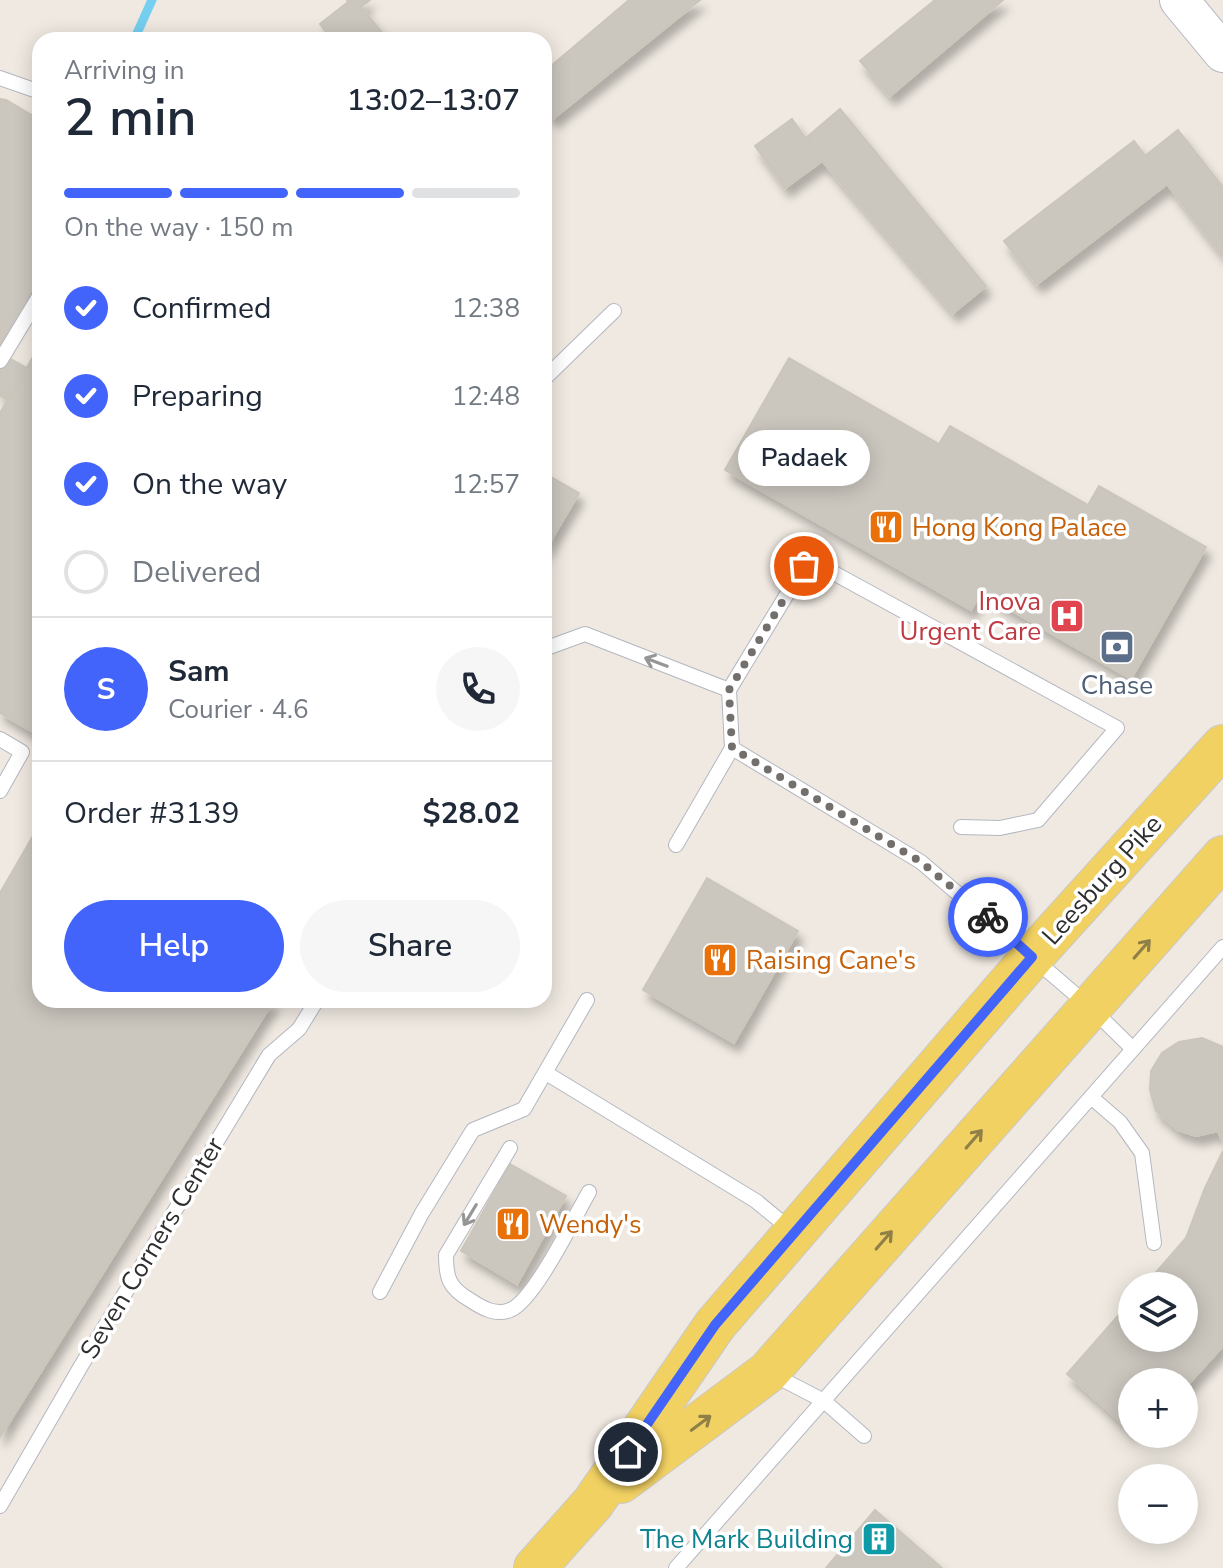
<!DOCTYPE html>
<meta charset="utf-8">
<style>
:root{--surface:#fff;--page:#f6f6f7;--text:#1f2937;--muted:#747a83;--line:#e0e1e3;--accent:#4264fb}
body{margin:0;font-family:"Nunito Sans",sans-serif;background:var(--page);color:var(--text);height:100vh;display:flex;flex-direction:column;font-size:30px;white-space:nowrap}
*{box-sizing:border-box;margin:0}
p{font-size:26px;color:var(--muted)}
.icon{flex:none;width:44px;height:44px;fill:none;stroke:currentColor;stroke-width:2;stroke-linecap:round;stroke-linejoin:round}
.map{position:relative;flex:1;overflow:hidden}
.side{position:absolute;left:32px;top:32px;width:520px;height:976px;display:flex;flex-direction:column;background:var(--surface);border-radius:24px;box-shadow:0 4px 20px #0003}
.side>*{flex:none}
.buttons{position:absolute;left:1118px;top:1272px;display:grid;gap:16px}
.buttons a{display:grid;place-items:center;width:80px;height:80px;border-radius:50%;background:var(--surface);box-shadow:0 4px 20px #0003;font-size:40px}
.pin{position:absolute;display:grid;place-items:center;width:68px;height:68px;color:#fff;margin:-34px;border:4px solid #fff;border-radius:50%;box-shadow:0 2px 8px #0007}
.courier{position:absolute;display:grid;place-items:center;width:80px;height:80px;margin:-40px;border:6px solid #4264fb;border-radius:50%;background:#fff;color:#222;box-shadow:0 2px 10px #0007}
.bubble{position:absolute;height:56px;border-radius:28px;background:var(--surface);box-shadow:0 4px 20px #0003;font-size:26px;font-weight:600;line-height:56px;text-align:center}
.headline em{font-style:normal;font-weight:600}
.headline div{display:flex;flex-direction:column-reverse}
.headline{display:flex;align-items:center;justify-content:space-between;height:136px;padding:0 32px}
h1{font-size:52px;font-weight:600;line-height:60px}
.bar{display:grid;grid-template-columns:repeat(4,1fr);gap:12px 8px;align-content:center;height:96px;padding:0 32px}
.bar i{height:10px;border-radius:6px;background:var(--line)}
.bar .active{background:var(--accent)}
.bar p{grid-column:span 4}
.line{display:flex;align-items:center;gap:20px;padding:0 32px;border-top:2px solid var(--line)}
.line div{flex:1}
.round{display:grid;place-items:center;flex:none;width:84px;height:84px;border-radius:42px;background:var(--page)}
ol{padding:0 32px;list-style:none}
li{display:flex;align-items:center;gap:24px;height:88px}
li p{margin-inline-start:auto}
li .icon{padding:8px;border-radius:50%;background:var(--accent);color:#fff;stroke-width:4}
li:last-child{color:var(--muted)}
li i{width:44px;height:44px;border:4px solid var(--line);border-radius:50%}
.button{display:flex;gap:16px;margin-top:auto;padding:16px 32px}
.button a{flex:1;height:92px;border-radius:48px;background:var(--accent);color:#fff;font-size:32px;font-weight:600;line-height:92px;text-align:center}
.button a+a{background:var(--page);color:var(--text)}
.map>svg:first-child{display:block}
</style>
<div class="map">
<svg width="1223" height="1568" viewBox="0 0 1223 1568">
<defs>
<filter id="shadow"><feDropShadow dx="5" dy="9" stdDeviation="4" flood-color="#0004"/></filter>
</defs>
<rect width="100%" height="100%" fill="#efe9e1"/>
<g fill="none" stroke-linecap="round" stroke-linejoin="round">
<path stroke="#75cff0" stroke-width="9" d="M134,40L152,0"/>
</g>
<g fill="#cbc7bf" stroke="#cbc5ba" stroke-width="2" filter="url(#shadow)">
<path d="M347,0H370L361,7L388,40H332L320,24L348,2Z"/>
<path d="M629,0H700L553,119L544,109V72Z"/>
<path d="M935,0H1003L890,96L860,61Z"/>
<path d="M0,99L6,100L40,120V274L0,347Z"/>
<path d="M840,109L986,286L953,313L822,161L807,137Z"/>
<path d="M792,119L822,161L785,188L755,146Z"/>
<path d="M1178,130L1223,187V256L1145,156Z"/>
<path d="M1134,141L1167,184L1037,284L1004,241Z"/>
<path d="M40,345V736L0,713V413Z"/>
<path d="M0,353L27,368L7,400L0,396Z"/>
<path d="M789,358L939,444L950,426L1088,505L1099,486L1206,547L1131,679L981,593L971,610L725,470Z"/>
<path d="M544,473L579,493L544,552Z"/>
<path d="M40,824V1000H274L0,1437V893Z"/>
<path d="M707,878L798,931L734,1043L643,990Z"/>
<path d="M1202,1038L1223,1047V1142L1218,1131L1196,1136L1178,1130L1156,1111L1150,1090L1151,1071L1162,1053L1179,1042Z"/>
<path d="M1223,1151V1346L1184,1389V1382H1132V1432L1067,1374L1132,1300V1338H1184V1286H1144L1186,1238L1205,1188Z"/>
<path d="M510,1164L566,1196L517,1284L461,1251Z"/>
<path d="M875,1510L942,1568H826Z"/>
</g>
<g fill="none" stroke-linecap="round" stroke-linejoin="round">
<g stroke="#b4b7c1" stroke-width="16">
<g id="lane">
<path d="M0,78L40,92"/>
<path d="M0,361L40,295"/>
<path d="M544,379L614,311"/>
<path d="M544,649L585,634L729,690"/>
<path d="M0,739L22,752L0,791"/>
<path d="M732,748L729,690L804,566H821L1117,728L1038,820L1000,828L961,827"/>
<path d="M676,845L732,748L921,862L1090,1007L1133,1049"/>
<path d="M546,1073L756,1201L791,1230"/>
<path d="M1091,1097L1120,1122L1142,1153L1154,1243"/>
<path d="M510,1148L446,1255C446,1278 449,1288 470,1300C482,1308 496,1316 510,1310C534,1301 574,1218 589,1192"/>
<path d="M380,1292L422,1213L473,1130L524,1109L587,1000"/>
<path d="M772,1374L824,1401L864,1436"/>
<path d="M0,1506L81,1366L269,1055L299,1029L317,1000"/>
<path d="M676,1568L1223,947"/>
</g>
</g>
<g stroke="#b4b7c1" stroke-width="40">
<path id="secondary" d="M1179,0L1223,53"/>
</g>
<g stroke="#c9c9c9" stroke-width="44">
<g id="primary">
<path d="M621,1482L768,1372L1223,857"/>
<path d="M535,1568L593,1503L715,1325L1032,957L1223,746"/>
</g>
</g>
<use href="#lane" stroke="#fff" stroke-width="14"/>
<use href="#secondary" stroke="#fff" stroke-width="38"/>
<use href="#primary" stroke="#f2d163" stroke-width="42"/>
</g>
<defs><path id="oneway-shaft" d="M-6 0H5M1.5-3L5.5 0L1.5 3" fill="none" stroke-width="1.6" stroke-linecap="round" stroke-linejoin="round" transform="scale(2)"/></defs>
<g stroke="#969696">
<use href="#oneway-shaft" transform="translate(656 662) rotate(-159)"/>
<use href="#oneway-shaft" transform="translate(470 1215) rotate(121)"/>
</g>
<g stroke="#908048">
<use href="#oneway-shaft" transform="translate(1142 949) rotate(-49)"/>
<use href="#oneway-shaft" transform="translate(974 1139) rotate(-49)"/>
<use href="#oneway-shaft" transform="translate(884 1240) rotate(-49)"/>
<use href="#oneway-shaft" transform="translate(701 1423) rotate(-37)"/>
</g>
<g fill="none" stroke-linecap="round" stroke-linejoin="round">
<path stroke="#726f6d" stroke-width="8" stroke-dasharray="0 14.4" d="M804,566L729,690L732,748L921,862L988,917"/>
<path stroke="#4264fb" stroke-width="10" d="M628,1452L715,1325L1032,957L988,917"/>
</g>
<defs>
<g id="restaurant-square" transform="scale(1.8)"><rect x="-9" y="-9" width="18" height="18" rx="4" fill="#e8710a" stroke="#fff"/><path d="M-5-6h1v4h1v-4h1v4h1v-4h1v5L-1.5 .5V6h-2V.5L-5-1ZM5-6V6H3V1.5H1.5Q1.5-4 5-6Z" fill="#fff"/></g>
<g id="hospital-square" transform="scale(1.8)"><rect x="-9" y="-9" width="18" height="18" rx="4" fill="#e0444e" stroke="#fff"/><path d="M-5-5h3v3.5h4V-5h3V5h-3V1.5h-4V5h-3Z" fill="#fff"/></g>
<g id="bank-square" transform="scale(1.8)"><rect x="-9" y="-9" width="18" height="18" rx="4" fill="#5c6f8a" stroke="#fff"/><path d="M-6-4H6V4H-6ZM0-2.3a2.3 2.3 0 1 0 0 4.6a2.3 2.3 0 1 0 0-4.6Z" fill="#fff"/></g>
<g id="building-square" transform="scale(1.8)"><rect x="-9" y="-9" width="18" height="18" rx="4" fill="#0f9aa8" stroke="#fff"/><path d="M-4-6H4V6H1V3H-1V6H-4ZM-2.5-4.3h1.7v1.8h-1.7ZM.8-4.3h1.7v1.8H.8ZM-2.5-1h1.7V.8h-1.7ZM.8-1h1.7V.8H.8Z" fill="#fff"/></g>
</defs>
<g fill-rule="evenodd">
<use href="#restaurant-square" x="886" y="527"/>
<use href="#hospital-square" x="1067" y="616"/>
<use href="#bank-square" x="1117" y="647"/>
<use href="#restaurant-square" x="720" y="960"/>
<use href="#restaurant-square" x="513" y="1224"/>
<use href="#building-square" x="879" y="1539"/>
</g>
<g text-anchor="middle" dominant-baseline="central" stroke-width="7" stroke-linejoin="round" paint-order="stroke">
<g font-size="26" fill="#c56008" stroke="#fff" text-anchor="start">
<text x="912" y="527">Hong Kong Palace</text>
<text x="746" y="960">Raising Cane's</text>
<text x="539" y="1224">Wendy's</text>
</g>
<g font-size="26" fill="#be3a42" stroke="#fff" text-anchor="end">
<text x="1041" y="601">Inova<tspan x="1041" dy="30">Urgent Care</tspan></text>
</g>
<g font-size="26" fill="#4e5e75" stroke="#fff">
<text x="1117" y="685">Chase</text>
</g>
<g font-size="26" fill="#2e2e2e" stroke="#fff">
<text transform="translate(1102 880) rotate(-48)">Leesburg Pike</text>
<text transform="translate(152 1248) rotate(-59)">Seven Corners Center</text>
</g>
<g font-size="26" fill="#0d838f" stroke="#fff" text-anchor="end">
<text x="853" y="1539">The Mark Building</text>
</g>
</g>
</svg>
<div class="buttons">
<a><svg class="icon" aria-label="layers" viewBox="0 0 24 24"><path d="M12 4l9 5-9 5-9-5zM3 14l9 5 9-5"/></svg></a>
<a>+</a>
<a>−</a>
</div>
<div class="pin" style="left:804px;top:566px;background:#ea580c"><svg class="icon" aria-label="bag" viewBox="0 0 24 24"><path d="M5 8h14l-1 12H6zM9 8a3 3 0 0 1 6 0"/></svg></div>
<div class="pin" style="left:628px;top:1452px;background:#1f2937"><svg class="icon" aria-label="home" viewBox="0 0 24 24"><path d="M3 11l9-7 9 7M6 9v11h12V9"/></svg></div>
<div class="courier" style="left:988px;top:917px"><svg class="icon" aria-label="bike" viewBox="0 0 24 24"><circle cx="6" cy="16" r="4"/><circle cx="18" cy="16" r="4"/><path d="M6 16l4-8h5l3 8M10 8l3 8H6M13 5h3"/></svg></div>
<div class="bubble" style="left:738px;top:430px;width:132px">Padaek</div>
<section class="side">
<div class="headline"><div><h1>2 min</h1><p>Arriving in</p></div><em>13:02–13:07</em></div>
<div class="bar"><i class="active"></i><i class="active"></i><i class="active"></i><i></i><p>On the way · 150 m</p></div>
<ol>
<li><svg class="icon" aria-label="check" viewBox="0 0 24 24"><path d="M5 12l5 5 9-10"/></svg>Confirmed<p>12:38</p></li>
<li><svg class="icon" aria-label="check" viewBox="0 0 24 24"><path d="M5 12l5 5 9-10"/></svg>Preparing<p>12:48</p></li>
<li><svg class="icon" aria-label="check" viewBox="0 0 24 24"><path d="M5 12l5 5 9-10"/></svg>On the way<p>12:57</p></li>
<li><i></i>Delivered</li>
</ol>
<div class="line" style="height:144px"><b class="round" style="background:var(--accent);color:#fff">S</b><div><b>Sam</b><p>Courier · 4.6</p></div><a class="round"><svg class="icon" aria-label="phone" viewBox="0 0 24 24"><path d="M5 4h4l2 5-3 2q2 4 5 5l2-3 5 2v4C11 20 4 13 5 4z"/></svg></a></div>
<div class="line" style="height:104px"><div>Order #3139</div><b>$28.02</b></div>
<div class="button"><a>Help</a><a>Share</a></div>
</section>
</div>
